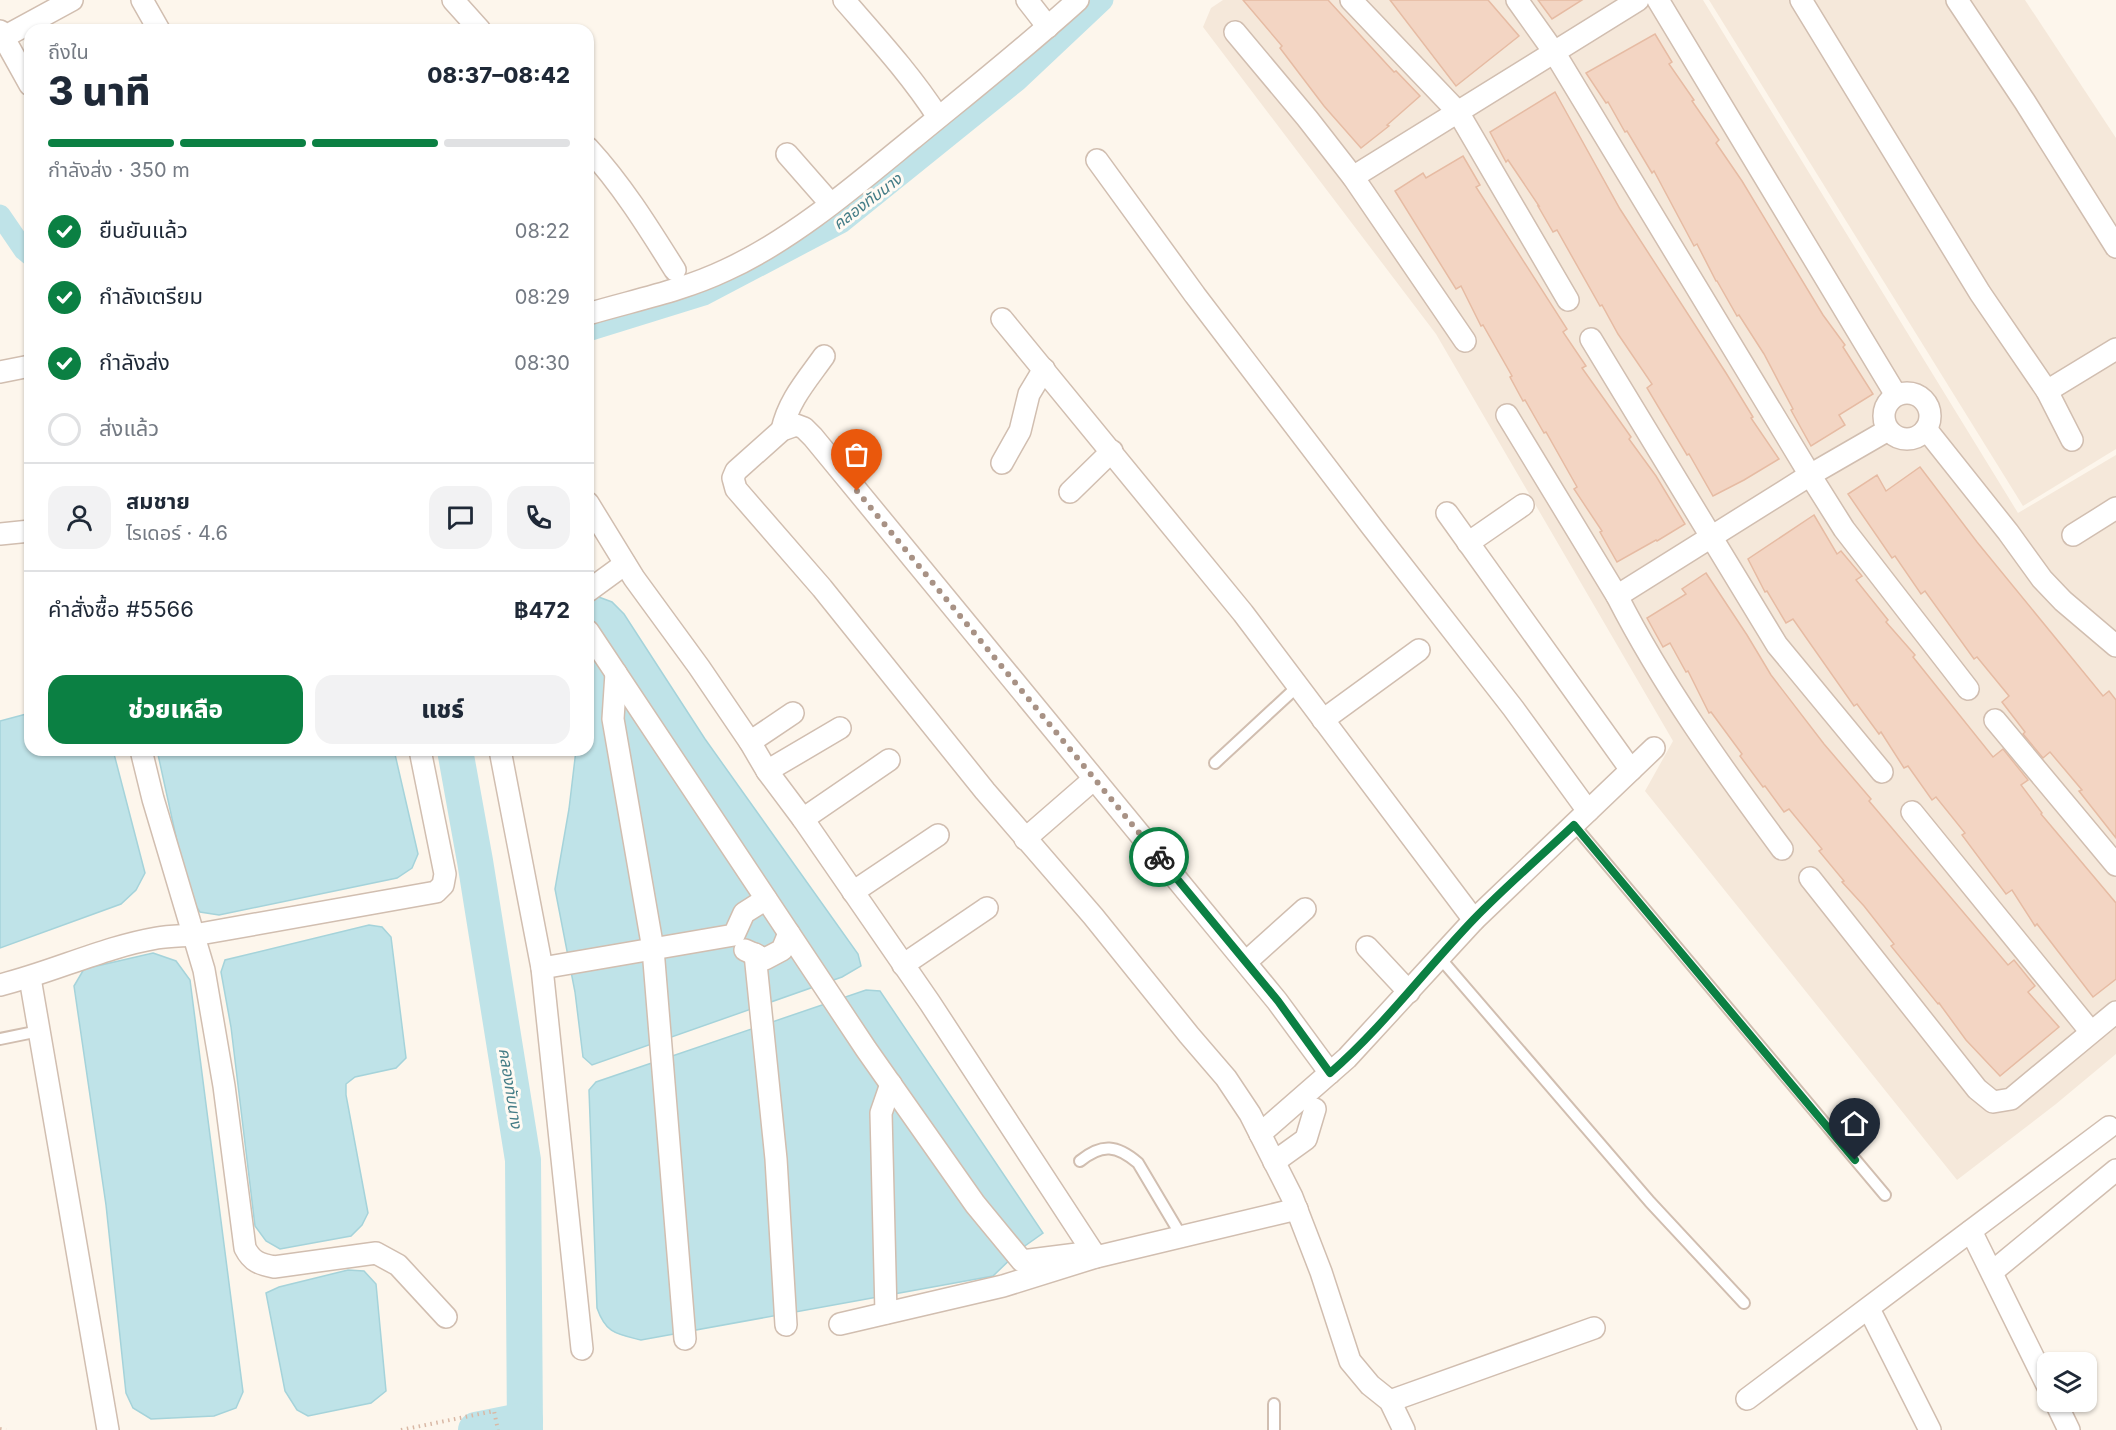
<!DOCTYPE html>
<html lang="th">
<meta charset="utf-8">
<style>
:root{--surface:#fff;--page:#f2f2f3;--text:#1f2937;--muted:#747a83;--line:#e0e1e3;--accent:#0b8043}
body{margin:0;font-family:Inter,"Noto Sans Thai",sans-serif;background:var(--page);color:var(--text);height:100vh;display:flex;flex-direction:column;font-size:22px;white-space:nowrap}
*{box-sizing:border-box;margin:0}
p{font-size:20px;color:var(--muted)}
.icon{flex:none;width:33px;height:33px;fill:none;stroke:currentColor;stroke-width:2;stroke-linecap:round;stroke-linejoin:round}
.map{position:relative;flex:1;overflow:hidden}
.sheet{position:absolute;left:24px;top:24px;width:570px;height:732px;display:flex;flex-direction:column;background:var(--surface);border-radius:18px;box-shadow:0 2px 4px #0004}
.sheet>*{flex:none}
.tools{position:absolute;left:2037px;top:1352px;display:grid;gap:12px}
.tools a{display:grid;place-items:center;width:60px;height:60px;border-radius:12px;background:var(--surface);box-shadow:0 2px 4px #0004;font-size:30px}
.pin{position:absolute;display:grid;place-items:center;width:51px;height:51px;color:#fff;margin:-62px -26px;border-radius:50% 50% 50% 0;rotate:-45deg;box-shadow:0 0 6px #0007}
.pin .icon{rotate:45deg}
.courier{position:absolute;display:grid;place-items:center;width:60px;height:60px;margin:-30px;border:4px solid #0b8043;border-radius:50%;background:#fff;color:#222;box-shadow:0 2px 8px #0007}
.overview em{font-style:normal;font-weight:800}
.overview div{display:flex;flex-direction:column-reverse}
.overview{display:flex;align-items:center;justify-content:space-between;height:102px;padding:0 24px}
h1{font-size:39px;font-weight:800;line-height:45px}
.bar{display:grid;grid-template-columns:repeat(4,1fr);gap:9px 6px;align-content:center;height:72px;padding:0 24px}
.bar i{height:8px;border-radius:4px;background:var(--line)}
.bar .active{background:var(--accent)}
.bar p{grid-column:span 4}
.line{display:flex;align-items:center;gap:15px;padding:0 24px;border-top:2px solid var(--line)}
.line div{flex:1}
.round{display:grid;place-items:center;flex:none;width:63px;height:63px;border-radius:18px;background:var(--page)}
ol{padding:0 24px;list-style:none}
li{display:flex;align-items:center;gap:18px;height:66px}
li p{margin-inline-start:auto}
li .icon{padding:6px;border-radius:50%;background:var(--accent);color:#fff;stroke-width:4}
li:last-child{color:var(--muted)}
li i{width:33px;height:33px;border:3px solid var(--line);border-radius:50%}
.cta{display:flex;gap:12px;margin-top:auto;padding:12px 24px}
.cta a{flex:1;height:69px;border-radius:18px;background:var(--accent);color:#fff;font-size:24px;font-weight:800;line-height:69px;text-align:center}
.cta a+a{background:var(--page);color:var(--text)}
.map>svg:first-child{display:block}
</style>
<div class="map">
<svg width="2116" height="1430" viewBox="0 0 2116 1430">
<rect width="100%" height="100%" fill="#fdf6ec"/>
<g fill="#f5e8da">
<path d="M1223,0H1703L2018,513L2116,455V1054L2056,1104L1957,1180L1645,791L1673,741L1436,334L1203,27L1211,8Z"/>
<path d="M1709,0H2025L2116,138V449L2023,506Z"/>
</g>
<g fill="#bfe3e8" stroke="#a5d3da" stroke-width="1.5">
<path d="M596,596L612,602L624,614L705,739L858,954L861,966L842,977L592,1065L583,1057L575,992L555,889L569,809L576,750H588V600Z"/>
<path d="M30,713V750H113L145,873L136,890L121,904L0,948V721Z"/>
<path d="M157,750H394L418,854L412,868L397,878L219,915L200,912L189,896Z"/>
<path d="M369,925L382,927L391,937L406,1058L396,1068L355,1077L346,1084V1095L368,1213L362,1225L351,1236L280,1249L266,1241L255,1226L231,1027L221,972L225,960Z"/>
<path d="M153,953L176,961L190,980L243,1392L236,1408L214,1416L151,1419L133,1408L126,1393L106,1205L74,986L84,969Z"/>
<path d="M866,990L880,991L1043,1233L1022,1248L993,1276L641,1340C617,1334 606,1334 597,1308L589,1090L596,1082Z"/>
<path d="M348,1270L364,1271L376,1284L386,1391L371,1403L308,1416L297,1410L285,1391L266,1293L279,1287Z"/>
</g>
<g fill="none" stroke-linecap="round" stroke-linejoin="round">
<g stroke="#bfe3e8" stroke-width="21">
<path d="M0,215L24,250L30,255"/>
<path d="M588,331L704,295L841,223L1017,81L1103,0"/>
</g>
<g stroke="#bfe3e8" stroke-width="36">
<path d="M455,750L475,861L523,1160L525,1430"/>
<path d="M476,1430L525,1420"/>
</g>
</g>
<g fill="#f3d5c3" stroke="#e6bba3" stroke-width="1.5">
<path d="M1243,0H1328L1394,72L1396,71L1420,96L1387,125L1389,126L1361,148L1324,106L1280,48L1282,46Z"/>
<path d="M1390,0H1488L1519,36L1456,86Z"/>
<path d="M1538,0H1582L1552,19Z"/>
<path d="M1655,34L1672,62L1669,64L1694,100L1692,101L1719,140L1716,143L1742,181L1823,315L1845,345L1843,347L1873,394L1839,415L1845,425L1811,446L1791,410L1793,409L1764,354L1739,315L1737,316L1717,281H1716L1697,244L1694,246L1654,171L1652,173L1627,131L1625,132L1608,102L1606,103L1586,73Z"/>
<path d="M1555,92L1620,209L1726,373L1753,417L1751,418L1779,459L1744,480L1713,496L1689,454L1687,455L1647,388L1652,384L1618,334L1602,305L1600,306L1557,230L1553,232L1538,206H1539L1508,160L1506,162L1490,132Z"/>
<path d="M1463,156L1480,185L1476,187L1567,329L1563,332L1586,366L1582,368L1631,437L1629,439L1656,476L1685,524L1657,541L1656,540L1617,562L1600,532L1602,531L1574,489L1577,487L1546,432L1544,433L1525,400L1523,401L1510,377L1512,376L1483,325L1481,326L1461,286L1456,289L1395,191L1423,173L1426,178Z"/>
<path d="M1920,467L1977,542L2103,696L2109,691L2116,700V838L2079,791L2082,790L2050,752L2043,758L2023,734L2025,732L2002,702L2009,696L1977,657L1974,659L1925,591L1921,594L1895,556L1892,558L1848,494L1877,475L1886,491Z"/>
<path d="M1814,515L1837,554L1841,551L1862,576L1856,580L1888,620L1886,622L1915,655L1913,657L1993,757L2003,749L2028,780L2021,785L2042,813L2041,814L2116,903V979L2093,997L2037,924L2035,926L2012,890L2006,894L1962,835L1965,833L1936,797L1932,800L1908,766L1904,768L1881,732L1879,734L1857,704L1854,706L1793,619L1786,623L1767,591L1765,592L1748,559Z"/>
<path d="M1706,573L1747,635L1771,675L1824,744L1871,799L1869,801L2008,965L2014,960L2035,986L2028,992L2059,1027L2000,1076L1966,1040L1939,1003L1938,1004L1891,946L1894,944L1864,906L1842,882L1844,881L1819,851L1822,849L1789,809L1784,812L1765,786L1763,787L1740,756L1742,754L1711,712L1709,713L1688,671L1686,672L1670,643L1663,647L1647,618L1686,594L1682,589Z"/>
</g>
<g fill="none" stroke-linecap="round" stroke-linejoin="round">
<g stroke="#d1beb0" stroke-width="14">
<g id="lane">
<path d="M1215,763L1298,686"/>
<path d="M1574,825L1885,1195"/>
<path d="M1440,958L1650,1202L1744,1303"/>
<path d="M0,1039L39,1031"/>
<path d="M1080,1161C1102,1143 1117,1145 1138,1163L1182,1237"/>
<path d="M1274,1404V1430"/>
</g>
</g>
<g stroke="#d1beb0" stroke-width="24">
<g id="street">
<path d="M142,0L159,30"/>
<path d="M453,0L480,30"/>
<path d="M844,0C877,38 911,75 938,117"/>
<path d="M1027,0L1048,27"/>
<path d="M1351,0L1458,112L1568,300"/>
<path d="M1517,0L1554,52L1810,475L1844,529L1968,689"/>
<path d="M1658,0L1896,395"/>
<path d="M1801,0L1980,293L2047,391L2072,440"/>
<path d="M1957,0L2025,102L2116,247"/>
<path d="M0,31L30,85"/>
<path d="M1235,32L1307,118L1353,177L1465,341"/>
<path d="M4,37L72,0"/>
<path d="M588,148C622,185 648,227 675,270"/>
<path d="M787,154L830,203"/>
<path d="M1097,160L1195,295L1372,527L1513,708L1588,811"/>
<path d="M1353,177L1638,0"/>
<path d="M588,314C635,300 682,291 726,270C792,240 855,186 911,140C967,94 1024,49 1078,0"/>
<path d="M1002,319L1243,613L1474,920"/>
<path d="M1591,339L1777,645L1882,772"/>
<path d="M0,372L30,366"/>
<path d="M2047,391L2116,349"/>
<circle cx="1907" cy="416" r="23"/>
<path d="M1507,415L1617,596C1663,686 1722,768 1782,849"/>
<path d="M1926,429L2008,532L2042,579L2063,601L2116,646"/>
<path d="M782,430C788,401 807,380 824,356"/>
<path d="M1002,463L1020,431L1029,394L1044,369"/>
<path d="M1070,492L1112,451"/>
<path d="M588,503L634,578L699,667L750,742L767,771L803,819L930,1003L1096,1257"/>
<path d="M1447,513L1631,770"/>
<path d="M0,534L30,531"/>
<path d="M2073,535L2116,508"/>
<path d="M1468,543L1523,505"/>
<path d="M588,591L625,564"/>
<path d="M1617,596L1810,475L1888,430"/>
<path d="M588,631L866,1049L975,1204L1022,1261L1093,1252"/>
<path d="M616,673L613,719L653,949L685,1339"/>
<path d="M1323,720L1419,650"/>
<path d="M1995,720L2116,865"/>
<path d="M750,742L793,713"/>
<path d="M141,750L153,799L204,970L224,1086L245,1248C252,1262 260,1264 274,1267L376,1253L398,1265L446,1317"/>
<path d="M500,750L542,968L582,1349"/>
<path d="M767,771L840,728"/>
<path d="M1912,812L2091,1032"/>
<path d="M803,819L889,760"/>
<path d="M1025,839L1094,779"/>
<path d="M1810,878L1977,1089L1993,1102L2011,1099L2116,1012"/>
<path d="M853,892L938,835"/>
<path d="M1367,947L1409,992"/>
<path d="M745,950L765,959L782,950L789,933"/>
<path d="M755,954L776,1159L786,1325"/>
<path d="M1246,962L1305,909"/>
<path d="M903,965L987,908"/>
<path d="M542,968L734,935L744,913L766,899"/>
<path d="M30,978L108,1430"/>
<path d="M0,985C53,972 104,947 157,938C169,936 182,936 194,935L436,892L443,885L445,874L420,750"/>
<path d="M1330,1073L1277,1001L813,437L804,428L796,425L782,430L736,471L733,478L736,489L822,588L985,791L1093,916L1189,1035L1226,1078L1250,1114L1292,1197L1321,1272L1350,1361L1370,1385L1390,1401L1404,1430"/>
<path d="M1260,1134L1347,1058L1474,920L1654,748"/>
<path d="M1274,1162L1306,1139L1315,1109"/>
<path d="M1971,1231L2048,1387"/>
<path d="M1992,1272L2116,1170"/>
<path d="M1869,1309L1930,1430"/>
<path d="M886,1313L881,1113L891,1084"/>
<path d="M840,1324L1003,1286L1096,1257L1297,1209"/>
<path d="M1747,1399L2109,1127"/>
<path d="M1390,1401L1594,1328"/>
<path d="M2055,1401L2069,1430"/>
</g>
</g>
<g stroke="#d9b8a5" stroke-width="4" stroke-dasharray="1.5 4.5" stroke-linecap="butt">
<path d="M0,1429L6,1430"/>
<path d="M401,1430L494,1411L498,1430"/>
</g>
<use href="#lane" stroke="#fff" stroke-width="10"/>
<use href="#street" stroke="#fff" stroke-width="21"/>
</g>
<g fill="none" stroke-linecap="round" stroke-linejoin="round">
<path stroke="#a89285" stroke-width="6" stroke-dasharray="0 10.8" d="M857,491L1159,857"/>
<path stroke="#0b8043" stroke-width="8" d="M1159,857L1278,1001L1330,1073C1383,1027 1425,970 1474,919C1506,886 1541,856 1574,825L1855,1160"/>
</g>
<g text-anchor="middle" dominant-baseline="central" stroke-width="6" stroke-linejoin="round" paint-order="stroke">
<g font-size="16" font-style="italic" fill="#437c86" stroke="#fffaf3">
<text transform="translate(867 201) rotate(-37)">คลองทับนาง</text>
<text transform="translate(511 1088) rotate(81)">คลองทับนาง</text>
</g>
</g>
</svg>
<div class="tools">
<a><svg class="icon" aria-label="layers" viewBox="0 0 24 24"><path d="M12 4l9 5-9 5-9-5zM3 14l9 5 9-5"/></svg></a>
</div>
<div class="pin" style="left:857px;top:491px;background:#ea580c"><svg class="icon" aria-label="bag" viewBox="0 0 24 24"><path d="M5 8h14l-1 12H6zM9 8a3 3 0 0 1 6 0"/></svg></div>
<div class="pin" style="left:1855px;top:1160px;background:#1f2937"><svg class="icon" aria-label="home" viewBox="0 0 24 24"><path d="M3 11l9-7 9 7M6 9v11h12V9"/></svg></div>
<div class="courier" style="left:1159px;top:857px"><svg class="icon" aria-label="bike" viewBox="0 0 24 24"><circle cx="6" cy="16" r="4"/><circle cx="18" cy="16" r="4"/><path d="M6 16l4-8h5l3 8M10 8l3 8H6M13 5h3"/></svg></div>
<section class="sheet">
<div class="overview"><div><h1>3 นาที</h1><p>ถึงใน</p></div><em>08:37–08:42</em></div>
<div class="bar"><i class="active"></i><i class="active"></i><i class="active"></i><i></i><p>กำลังส่ง · 350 m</p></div>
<ol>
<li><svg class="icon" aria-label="check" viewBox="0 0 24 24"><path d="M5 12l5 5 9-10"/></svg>ยืนยันแล้ว<p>08:22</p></li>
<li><svg class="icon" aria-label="check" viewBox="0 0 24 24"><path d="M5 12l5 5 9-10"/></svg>กำลังเตรียม<p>08:29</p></li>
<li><svg class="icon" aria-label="check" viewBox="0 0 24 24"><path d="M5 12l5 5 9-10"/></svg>กำลังส่ง<p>08:30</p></li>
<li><i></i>ส่งแล้ว</li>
</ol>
<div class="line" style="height:108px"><a class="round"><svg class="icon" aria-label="person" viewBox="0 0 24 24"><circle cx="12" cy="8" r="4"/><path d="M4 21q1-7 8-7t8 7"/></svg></a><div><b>สมชาย</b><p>ไรเดอร์ · 4.6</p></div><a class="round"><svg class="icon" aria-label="chat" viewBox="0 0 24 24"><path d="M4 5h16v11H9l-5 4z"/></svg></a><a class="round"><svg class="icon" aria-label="phone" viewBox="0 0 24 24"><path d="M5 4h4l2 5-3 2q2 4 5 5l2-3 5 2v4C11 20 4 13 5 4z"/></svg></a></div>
<div class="line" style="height:78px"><div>คำสั่งซื้อ #5566</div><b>฿472</b></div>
<div class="cta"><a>ช่วยเหลือ</a><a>แชร์</a></div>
</section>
</div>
